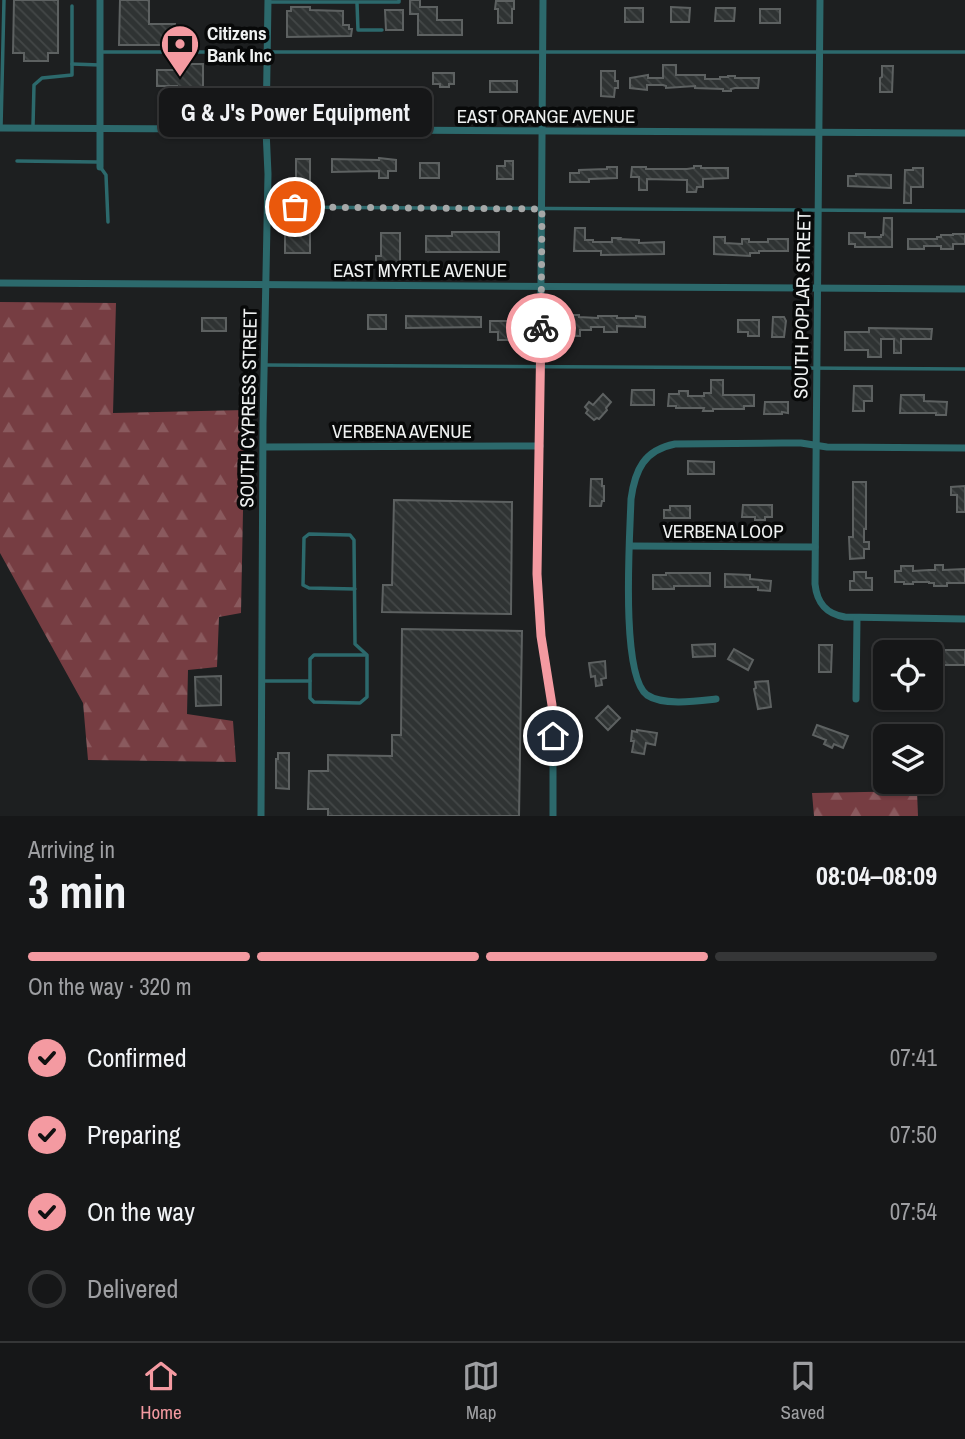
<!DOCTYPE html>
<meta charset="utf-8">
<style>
:root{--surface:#161718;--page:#1f2021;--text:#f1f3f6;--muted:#9e9fa2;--line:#353637;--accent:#f49aa1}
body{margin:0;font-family:"Archivo Narrow",sans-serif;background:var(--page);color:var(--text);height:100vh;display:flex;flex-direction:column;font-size:26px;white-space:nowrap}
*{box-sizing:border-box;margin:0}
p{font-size:23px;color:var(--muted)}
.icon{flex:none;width:38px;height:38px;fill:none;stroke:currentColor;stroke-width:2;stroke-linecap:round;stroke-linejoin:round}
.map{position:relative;height:816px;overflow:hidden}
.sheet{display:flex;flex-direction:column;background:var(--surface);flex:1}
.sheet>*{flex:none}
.fabs{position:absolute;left:873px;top:640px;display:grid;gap:14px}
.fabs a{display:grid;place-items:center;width:70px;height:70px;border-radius:10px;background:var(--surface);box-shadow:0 2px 5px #0004,0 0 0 2px var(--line);font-size:35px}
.pin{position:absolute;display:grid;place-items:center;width:60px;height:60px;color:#fff;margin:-30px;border:4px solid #fff;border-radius:50%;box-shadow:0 2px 7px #0007}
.courier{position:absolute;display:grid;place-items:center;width:70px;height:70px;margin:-35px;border:5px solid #f49aa1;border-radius:50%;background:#fff;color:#222;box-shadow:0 2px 9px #0007}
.bubble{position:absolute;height:49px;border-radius:10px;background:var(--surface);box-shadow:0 2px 5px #0004,0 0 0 2px var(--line);font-size:23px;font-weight:800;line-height:49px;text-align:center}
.headline em{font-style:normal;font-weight:800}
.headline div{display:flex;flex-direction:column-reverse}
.headline{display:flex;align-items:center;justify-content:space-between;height:119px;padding:0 28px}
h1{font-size:46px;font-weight:800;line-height:52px}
.bar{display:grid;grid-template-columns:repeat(4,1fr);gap:10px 7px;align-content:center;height:84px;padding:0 28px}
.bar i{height:9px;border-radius:5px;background:var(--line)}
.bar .active{background:var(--accent)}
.bar p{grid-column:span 4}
ol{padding:0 28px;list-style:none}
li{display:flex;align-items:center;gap:21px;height:77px}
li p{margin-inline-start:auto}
li .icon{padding:7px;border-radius:50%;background:var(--accent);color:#111;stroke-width:4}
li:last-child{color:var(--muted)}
li i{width:38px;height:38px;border:4px solid var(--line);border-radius:50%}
.menu{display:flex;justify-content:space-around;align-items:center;height:98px;border-top:2px solid var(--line);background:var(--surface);font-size:19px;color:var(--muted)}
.menu a{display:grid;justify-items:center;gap:4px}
.menu .active{color:var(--accent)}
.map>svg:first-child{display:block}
</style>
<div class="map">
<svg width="965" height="816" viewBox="0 0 965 816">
<defs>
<pattern id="forest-firs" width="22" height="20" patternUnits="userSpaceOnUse" patternTransform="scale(1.75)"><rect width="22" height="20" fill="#763d42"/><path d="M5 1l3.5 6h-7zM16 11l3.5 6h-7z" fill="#8a5a5e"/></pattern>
<pattern id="building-back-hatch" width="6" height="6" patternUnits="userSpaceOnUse" patternTransform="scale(1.75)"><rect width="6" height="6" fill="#2f3333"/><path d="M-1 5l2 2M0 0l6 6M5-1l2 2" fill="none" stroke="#434747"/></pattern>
</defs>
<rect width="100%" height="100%" fill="#1d1f20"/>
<g fill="url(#forest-firs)">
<path d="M0,302L116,303L113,413L245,410L241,613L219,617L217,667L188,670L187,714L233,721L236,762L88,760L83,703L0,553Z"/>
<path d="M917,791L918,816H814L812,793Z"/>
</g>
<g fill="url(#building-back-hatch)" stroke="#5d6161" stroke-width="2">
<path d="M14,0H58V53H48V61H24V53H13Z"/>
<path d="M120,0H149V24H175L174,45H119Z"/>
<path d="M410,0H420V7H437V20H462V35H418V14H410Z"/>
<path d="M496,1H514V9H512V23H498V9H495Z"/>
<path d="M291,7H310V10L343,11V25H349V29H352L351,36L287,37V11H291Z"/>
<path d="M671,7L690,8L689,22H671Z"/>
<rect x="625" y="8" width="18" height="14"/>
<path d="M716,8H735L734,21H715Z"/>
<rect x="760" y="9" width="20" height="14"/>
<path d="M385,10H403V30H386Z"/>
<path d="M177,64H203V90H177V86H157V70H177Z"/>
<path d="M663,65H676V75H705V79H720V77H728V76H735V78H759L758,88H735L731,89V91H723V89L695,88V86L666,88V86L663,85H647V90L630,88V78L648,75V78H663Z"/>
<path d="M882,66H893L892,92H880V78L882,77Z"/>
<path d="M601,71H615V81H618V88H615L614,97L601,96Z"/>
<path d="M433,73H454V84H449V87H440V84H433Z"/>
<rect x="490" y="81" width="27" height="11"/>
<path d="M379,158L396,160V171H388V178H379V171L332,172V159L379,160Z"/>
<rect x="296" y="159" width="14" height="28"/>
<path d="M505,161H513V179H497V166H505Z"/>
<rect x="420" y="163" width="19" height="15"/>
<path d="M694,166H701V168H728V178L703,179V187H697L696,192H687V180L647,179V190H639V177H631L632,167H646V169H687L694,168Z"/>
<path d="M607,167H617V178L589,179V182H570V173H579V170L607,169Z"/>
<path d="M913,168H923V187H911V203H904L905,170H913Z"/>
<path d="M856,174L891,175V188L848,186V176H856Z"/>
<rect x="285" y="214" width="25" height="39"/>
<path d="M884,218H892V247H855V244H849V233H865V237H881V235H883Z"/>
<path d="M575,228H585V240H593V242H612V238H620L619,239L639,240V243L664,242V254L601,255V251H574Z"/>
<path d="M452,232H499V252H426V236H452Z"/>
<path d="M381,233H400V263H376V256H381Z"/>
<path d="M953,234H965V244H953V249H941V246H924V249H908V239H937V237H941V235H953Z"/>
<path d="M714,237H725V243L742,244V239H749V242H768V239H788V251H759V253H750V256L714,254Z"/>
<rect x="368" y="315" width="18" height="14"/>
<path d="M570,315H579V317L598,318V316H617V318H636V316L645,317V327L617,326V332H604V327H591V330H580V336H570Z"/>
<path d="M406,316L481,317V327L406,328Z"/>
<path d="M773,317H784L786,321L784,337H772Z"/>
<rect x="202" y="318" width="24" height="13"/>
<path d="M738,320H759V336H748V332H738Z"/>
<path d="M490,321H509V340H498V332H490Z"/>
<path d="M869,328L932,329L931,339H901V353H894V339H881V357H868V350H845V332H869Z"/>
<path d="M711,380H723V395H754V406H744V409H713V411H703L704,408H676V406H668L669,394H679V391H688V396H704V393H711Z"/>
<path d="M854,386H872V401H864V411H853Z"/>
<path d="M632,390H654V405H631Z"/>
<path d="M603,394L611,402L606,408L607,410L599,419L597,418L594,420L586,413L588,410L585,407L589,402L593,405Z"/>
<path d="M901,395H924V401L947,402L946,415H936V413H900Z"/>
<path d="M765,402H788V413L782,412V414H764Z"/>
<path d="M688,461L714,462V474H688Z"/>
<path d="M591,479H602V486H604V501H602L601,506H590Z"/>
<path d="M853,482H866V529H864V542H869V549H864V558L850,559L849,537H853Z"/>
<path d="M965,486V512H957V495H951V487Z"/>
<path d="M394,500L512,502L511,614L382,612L383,585H392Z"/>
<path d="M743,505H772V517H765V520H755V517H742Z"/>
<path d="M670,506H690V518H664V510H670Z"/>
<path d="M935,565H943V570L965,569V583H947V586H934V583H929V582H913V584H904V582H895V571H901V566H913V571L929,570H935Z"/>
<path d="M854,572H866V578H872V590H850V581H854Z"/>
<path d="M666,573H710V586H674V589H653V575H666Z"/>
<path d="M725,574L750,575V579L771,581L770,591L758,590V587H725Z"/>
<path d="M402,629L522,631L519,816H328V809H308L309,771H328V755L392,756V735H401Z"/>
<path d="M715,644V656L693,657L692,645Z"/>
<path d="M819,645H832L831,672H819Z"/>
<path d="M734,649L753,660L748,670L728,659Z"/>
<path d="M932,650H965V665H931Z"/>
<path d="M605,661L606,678L601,679L602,685L596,686L595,676L591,677L589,663Z"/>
<path d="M221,676V705L196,706L195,677Z"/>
<path d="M768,681L771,707L758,709L754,689L756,688L755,682Z"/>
<path d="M608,706L620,718L608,730L596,718Z"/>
<path d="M817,725L848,736L843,748L834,744L832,748L824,744L826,740L813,735Z"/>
<path d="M637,730L657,733L655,745L646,743L644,754L632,752L634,741H631L632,731L637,732Z"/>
<path d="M278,753H289V789L276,788V759H278Z"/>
</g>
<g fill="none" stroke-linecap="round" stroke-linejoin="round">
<g stroke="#2c696c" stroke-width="3.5">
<path d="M270,2H399V0"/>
<path d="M357,3L358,30H382"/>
<path d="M101,52H965"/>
<path d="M72,64L100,65"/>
<path d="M33,126L34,85L42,78L72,75V6"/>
<path d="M1,127L4,0"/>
<path d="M17,161L98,162"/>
<path d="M101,168L106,175L108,222"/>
<path d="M269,207L965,211"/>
<path d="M264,365L965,369"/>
<path d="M263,681H310V698L314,702L360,703L367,697V655L355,644L354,540L350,535L309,534L304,538L303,585L309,588L355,589"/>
<path d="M310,681V659L314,655H365"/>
</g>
<g stroke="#2c696c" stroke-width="7">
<path d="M543,0L540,419L537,574L541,636L552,705L553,736V816"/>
<path d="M820,0L815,584C817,603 826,614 845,617L965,619"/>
<path d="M0,128L965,133"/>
<path d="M100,167V0"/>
<path d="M0,283L965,289"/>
<path d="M264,447L540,446"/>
<path d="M630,546L815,547"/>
<path d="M716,699C698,701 663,706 647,695C620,675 630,534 631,499C635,470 644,450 675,444L782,443H801L827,447L965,448"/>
<path d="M856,699L857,618"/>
<path d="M261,816L263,424L268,174L266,130L268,0"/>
</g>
</g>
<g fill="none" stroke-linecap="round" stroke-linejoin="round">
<path stroke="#a6a8a8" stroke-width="7" stroke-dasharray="0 12.6" d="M295,207L542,209L541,328"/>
<path stroke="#f49aa1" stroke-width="9" d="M541,328L537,574L541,636L552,705L553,736"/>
</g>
<defs>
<g id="bank-pin" transform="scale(2.0125)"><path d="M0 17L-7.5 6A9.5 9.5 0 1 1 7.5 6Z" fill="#f49aa1" stroke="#080909"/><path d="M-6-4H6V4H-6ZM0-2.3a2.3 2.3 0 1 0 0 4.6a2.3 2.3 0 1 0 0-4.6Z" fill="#111"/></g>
</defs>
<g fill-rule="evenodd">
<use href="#bank-pin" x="180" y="44"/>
</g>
<g text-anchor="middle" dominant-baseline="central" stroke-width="7" stroke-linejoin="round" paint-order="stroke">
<g font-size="19" font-weight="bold" fill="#eff1f1" stroke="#080909" text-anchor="start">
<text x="207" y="33">Citizens<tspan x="207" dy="22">Bank Inc</tspan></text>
</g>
<g font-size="19" fill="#eff1f1" stroke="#080909">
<text x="546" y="116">EAST ORANGE AVENUE</text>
<text x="420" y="270">EAST MYRTLE AVENUE</text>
<text transform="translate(802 305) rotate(-89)">SOUTH POPLAR STREET</text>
<text transform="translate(248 408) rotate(-89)">SOUTH CYPRESS STREET</text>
<text x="402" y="431">VERBENA AVENUE</text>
<text x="723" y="531">VERBENA LOOP</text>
</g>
</g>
</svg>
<div class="fabs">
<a><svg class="icon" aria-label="locate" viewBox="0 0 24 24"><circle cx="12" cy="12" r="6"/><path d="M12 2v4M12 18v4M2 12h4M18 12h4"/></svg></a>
<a><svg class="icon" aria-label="layers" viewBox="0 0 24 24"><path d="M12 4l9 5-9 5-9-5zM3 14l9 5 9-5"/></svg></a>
</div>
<div class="pin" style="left:295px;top:207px;background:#ea580c"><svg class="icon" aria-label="bag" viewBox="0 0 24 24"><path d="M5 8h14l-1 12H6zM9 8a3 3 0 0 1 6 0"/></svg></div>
<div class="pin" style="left:553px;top:736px;background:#1f2937"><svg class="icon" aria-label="home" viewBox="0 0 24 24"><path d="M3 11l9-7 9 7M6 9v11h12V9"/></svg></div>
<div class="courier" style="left:541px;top:328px"><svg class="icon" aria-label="bike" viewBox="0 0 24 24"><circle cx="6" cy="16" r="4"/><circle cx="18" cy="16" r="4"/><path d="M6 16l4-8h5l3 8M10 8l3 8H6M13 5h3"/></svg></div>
<div class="bubble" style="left:159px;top:88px;width:273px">G &amp; J's Power Equipment</div>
</div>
<section class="sheet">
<div class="headline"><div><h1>3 min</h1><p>Arriving in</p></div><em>08:04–08:09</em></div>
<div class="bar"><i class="active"></i><i class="active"></i><i class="active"></i><i></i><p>On the way · 320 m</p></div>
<ol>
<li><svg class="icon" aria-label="check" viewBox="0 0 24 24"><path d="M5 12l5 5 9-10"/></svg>Confirmed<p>07:41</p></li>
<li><svg class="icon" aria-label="check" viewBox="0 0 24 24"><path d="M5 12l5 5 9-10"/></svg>Preparing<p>07:50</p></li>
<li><svg class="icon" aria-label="check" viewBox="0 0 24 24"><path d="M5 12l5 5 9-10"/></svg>On the way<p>07:54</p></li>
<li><i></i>Delivered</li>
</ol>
</section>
<nav class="menu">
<a class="active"><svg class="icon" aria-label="home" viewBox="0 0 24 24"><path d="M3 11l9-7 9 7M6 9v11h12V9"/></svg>Home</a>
<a><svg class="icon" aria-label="map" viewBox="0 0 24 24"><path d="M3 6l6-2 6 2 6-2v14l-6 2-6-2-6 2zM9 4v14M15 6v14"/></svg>Map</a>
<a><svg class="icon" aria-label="saved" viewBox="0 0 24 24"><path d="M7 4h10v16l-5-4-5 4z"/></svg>Saved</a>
</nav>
